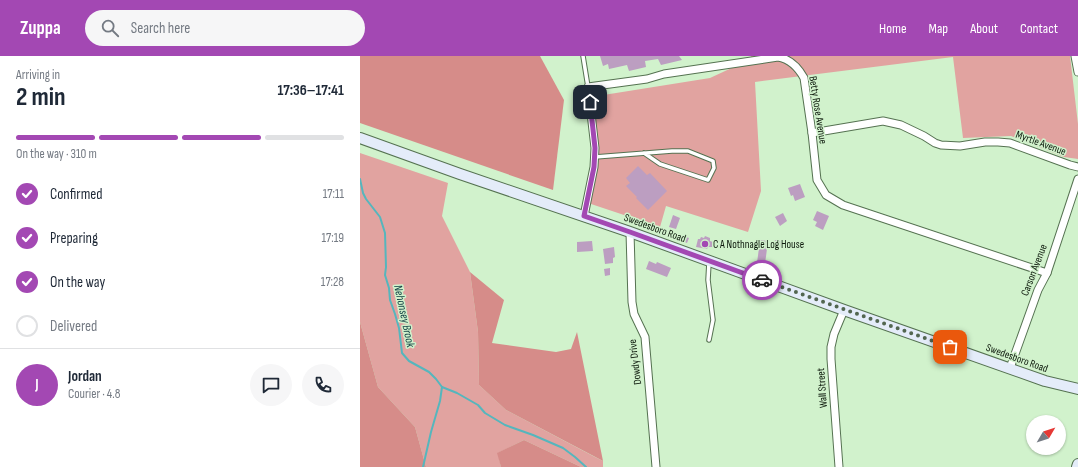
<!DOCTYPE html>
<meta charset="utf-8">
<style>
:root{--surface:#fff;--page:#f6f6f7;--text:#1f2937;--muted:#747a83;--line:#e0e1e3;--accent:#a348b3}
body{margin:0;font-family:"Sofia Sans Condensed",sans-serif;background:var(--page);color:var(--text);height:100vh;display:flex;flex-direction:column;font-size:15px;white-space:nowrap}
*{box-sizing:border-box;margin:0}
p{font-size:13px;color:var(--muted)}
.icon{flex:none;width:22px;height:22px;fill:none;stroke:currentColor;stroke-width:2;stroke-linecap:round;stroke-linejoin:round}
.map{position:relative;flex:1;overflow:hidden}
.drawer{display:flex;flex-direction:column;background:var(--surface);width:360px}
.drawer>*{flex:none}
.needle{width:26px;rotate:51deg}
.tools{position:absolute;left:666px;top:359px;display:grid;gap:8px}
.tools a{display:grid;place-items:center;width:40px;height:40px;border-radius:50%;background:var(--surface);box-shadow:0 1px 3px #0004;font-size:20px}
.pin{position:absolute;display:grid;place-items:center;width:34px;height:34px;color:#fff;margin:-17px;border-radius:8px;box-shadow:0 2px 6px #0006}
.courier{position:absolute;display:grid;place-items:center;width:40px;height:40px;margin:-20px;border:3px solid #a348b3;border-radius:50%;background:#fff;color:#222;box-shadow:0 1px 5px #0007}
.headline em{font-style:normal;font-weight:700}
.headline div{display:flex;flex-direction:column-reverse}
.headline{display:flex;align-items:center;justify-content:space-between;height:68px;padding:0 16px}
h1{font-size:26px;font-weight:700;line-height:30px}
.bar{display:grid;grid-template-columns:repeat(4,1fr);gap:6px 4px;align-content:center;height:48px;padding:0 16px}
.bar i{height:5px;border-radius:3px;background:var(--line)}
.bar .active{background:var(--accent)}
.bar p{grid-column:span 4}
.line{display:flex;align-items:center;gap:10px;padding:0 16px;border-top:1px solid var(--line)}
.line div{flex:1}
.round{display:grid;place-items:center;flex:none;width:42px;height:42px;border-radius:21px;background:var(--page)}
ol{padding:0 16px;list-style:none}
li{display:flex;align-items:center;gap:12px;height:44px}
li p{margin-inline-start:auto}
li .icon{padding:4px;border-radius:50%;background:var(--accent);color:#fff;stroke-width:4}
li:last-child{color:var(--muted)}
li i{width:22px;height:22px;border:2px solid var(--line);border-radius:50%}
header{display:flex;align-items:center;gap:24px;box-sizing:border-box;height:56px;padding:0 20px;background:var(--accent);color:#fff}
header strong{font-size:19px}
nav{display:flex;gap:22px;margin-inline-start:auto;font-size:14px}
.search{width:280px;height:36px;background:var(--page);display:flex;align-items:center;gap:10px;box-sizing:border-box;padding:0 14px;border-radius:22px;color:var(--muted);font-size:15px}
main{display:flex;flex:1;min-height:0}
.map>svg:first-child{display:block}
</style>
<header>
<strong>Zuppa</strong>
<div class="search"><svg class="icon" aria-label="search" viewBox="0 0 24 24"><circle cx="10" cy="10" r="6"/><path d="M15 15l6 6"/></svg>Search here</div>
<nav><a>Home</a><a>Map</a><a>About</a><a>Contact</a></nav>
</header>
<main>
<section class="drawer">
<div class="headline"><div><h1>2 min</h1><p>Arriving in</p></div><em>17:36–17:41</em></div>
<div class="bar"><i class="active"></i><i class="active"></i><i class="active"></i><i></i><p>On the way · 310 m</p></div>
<ol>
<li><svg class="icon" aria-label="check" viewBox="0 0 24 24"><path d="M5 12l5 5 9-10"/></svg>Confirmed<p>17:11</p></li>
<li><svg class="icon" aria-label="check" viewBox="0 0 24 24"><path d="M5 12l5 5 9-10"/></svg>Preparing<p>17:19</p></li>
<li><svg class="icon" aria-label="check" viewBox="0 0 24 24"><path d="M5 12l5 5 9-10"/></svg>On the way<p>17:28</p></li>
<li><i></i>Delivered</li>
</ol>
<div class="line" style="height:72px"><b class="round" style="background:var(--accent);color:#fff">J</b><div><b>Jordan</b><p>Courier · 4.8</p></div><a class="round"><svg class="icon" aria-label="chat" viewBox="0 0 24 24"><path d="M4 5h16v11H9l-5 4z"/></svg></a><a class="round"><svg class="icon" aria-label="phone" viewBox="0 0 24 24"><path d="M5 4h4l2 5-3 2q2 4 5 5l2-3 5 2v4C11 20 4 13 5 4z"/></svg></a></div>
</section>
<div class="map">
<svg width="718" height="411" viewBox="0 0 718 411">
<rect width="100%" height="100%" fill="#d1f2cc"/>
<g fill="#e1a3a0">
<path d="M391,0H710L718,68V103L704,101L651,80L603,82L593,1L395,26L401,135L388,176L306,150L300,171L228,147L236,103L231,41L350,22L391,3Z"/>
<path d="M0,97L88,127L82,160L110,216L118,276L119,329L146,354L233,400L243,405V411H221L164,384L138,397L141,411H66L55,371L18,331L0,266Z"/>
</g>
<g fill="#d68c89">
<path d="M0,0H180L204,44L193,134L0,67Z"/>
<path d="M110,216L144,244L132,287L196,296L211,293L217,276L243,405L146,354L119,329L118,276Z"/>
<path d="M0,266L18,331L55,371L66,411H0Z"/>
<path d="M164,384L221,411H141L137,397Z"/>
</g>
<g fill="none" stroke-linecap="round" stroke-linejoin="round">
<g stroke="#55b6bd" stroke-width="2">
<path d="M0,123L3,137L6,143L20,161L25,177L26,211L25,219L29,232L30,244L35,258L39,272L42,297L49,305L69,316L76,323L82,331L80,345L71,376L63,411"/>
<path d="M82,331L97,337L118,349L125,357L145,369L173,379L203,392L215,401L226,411"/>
</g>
</g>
<g fill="#bc9ec1">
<path d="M240,0H319L322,4L301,9L298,3L285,5L286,11L269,15L267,9L249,13L248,8L243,10Z"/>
<path d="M278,110L287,119L290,117L307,135L288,154L276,142L277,141L266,130L270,127L266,122Z"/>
<path d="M440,128L445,141L435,145L433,139L431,140L428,132Z"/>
<path d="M457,155L469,160L463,174L455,170L457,166L453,164Z"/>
<path d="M423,157L427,165L420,170L415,161Z"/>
<path d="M313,159L320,162L316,173L309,171Z"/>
<path d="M322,180L329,182L327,187L320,184Z"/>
<path d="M345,180L350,182V185L353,186L352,191H348L347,193L336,191L338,183H340L341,181L344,182Z"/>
<path d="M400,184L408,185L405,208L397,207Z"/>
<path d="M415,184L425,186L424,191L414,190Z"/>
<path d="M232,185L233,195L217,196V186Z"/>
<path d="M254,191L255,201L253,202V207L245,208L243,193Z"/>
<path d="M289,205L296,208L297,206L311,212L307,221L286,213Z"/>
<path d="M250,212V219L245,220L244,213Z"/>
</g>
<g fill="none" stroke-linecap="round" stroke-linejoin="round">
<g stroke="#557251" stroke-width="5.5">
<g id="lane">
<path d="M223,0L228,31"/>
<path d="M235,101L312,95H328L353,105L354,112L348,124L300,108L284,97"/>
<path d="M349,206L348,224L353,264L349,284"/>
</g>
</g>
<g stroke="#557251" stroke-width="9">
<g id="street">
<path d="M715,0L718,16"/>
<path d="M452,77L523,65L541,69L564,80L575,87L581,89L600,90L625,86H638L650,87L710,109L718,111"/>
<path d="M224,160L234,111L235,92L228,31L287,23L304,18L418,1C430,3 438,11 444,22L452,77L457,124L466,139L483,149L687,217"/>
<path d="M270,176L272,246L274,258L285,281L296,411"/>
<path d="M650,312L678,234L687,217L718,123"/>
<path d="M479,411L471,303V291L474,278L484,254"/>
</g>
</g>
<g stroke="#557251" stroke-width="12">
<g id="secondary">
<path d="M0,82L100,118L270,176L484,254L685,325L718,333"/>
<path d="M717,411L718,408"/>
</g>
</g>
<use href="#lane" stroke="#fff" stroke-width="3.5"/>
<use href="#street" stroke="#fff" stroke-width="7"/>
<use href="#secondary" stroke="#e4ecf9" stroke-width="10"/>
</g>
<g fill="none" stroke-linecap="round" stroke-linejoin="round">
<path stroke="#526650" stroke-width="4" stroke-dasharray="0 7.2" d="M402,224L590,291"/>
<path stroke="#a348b3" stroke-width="5" d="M230,46L235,92L234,111L224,160L270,176L402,224"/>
</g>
<circle fill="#a348b3" stroke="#d1f2cc" stroke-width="1.5" cx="345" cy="188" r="4"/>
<g text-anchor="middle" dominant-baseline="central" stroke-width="3" stroke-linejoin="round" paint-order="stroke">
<g font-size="11" fill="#0e1a0d" stroke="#d1f2cc">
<text transform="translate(458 54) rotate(81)">Betty Rose Avenue</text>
<text transform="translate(681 87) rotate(20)">Myrtle Avenue</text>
<text transform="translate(295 172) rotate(20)">Swedesboro Road</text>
<text transform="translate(674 214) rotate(-69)">Carson Avenue</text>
<text transform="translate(657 302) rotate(20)">Swedesboro Road</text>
<text transform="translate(275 306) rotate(-97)">Dowdy Drive</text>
<text transform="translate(462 332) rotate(-94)">Wall Street</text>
</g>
<g font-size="11" fill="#0e1a0d" stroke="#d1f2cc" text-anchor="start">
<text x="353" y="188">C A Nothnagle Log House</text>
</g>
<g font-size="12" font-style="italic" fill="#164346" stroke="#d1f2cc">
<text transform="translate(44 260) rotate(78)">Nehonsey Brook</text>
</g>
</g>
</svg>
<div class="tools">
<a><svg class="needle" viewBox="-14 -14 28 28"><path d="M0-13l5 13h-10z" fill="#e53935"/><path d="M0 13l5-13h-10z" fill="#747a83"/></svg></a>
</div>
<div class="pin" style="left:590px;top:291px;background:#ea580c"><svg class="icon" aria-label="bag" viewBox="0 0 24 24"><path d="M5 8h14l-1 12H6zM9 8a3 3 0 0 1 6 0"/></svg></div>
<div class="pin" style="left:230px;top:46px;background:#1f2937"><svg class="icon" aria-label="home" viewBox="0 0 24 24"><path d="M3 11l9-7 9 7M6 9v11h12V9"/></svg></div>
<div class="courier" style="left:402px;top:224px"><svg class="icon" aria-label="car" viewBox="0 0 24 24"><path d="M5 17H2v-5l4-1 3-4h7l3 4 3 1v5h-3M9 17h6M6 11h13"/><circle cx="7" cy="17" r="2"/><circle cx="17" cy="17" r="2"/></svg></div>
</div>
</main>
